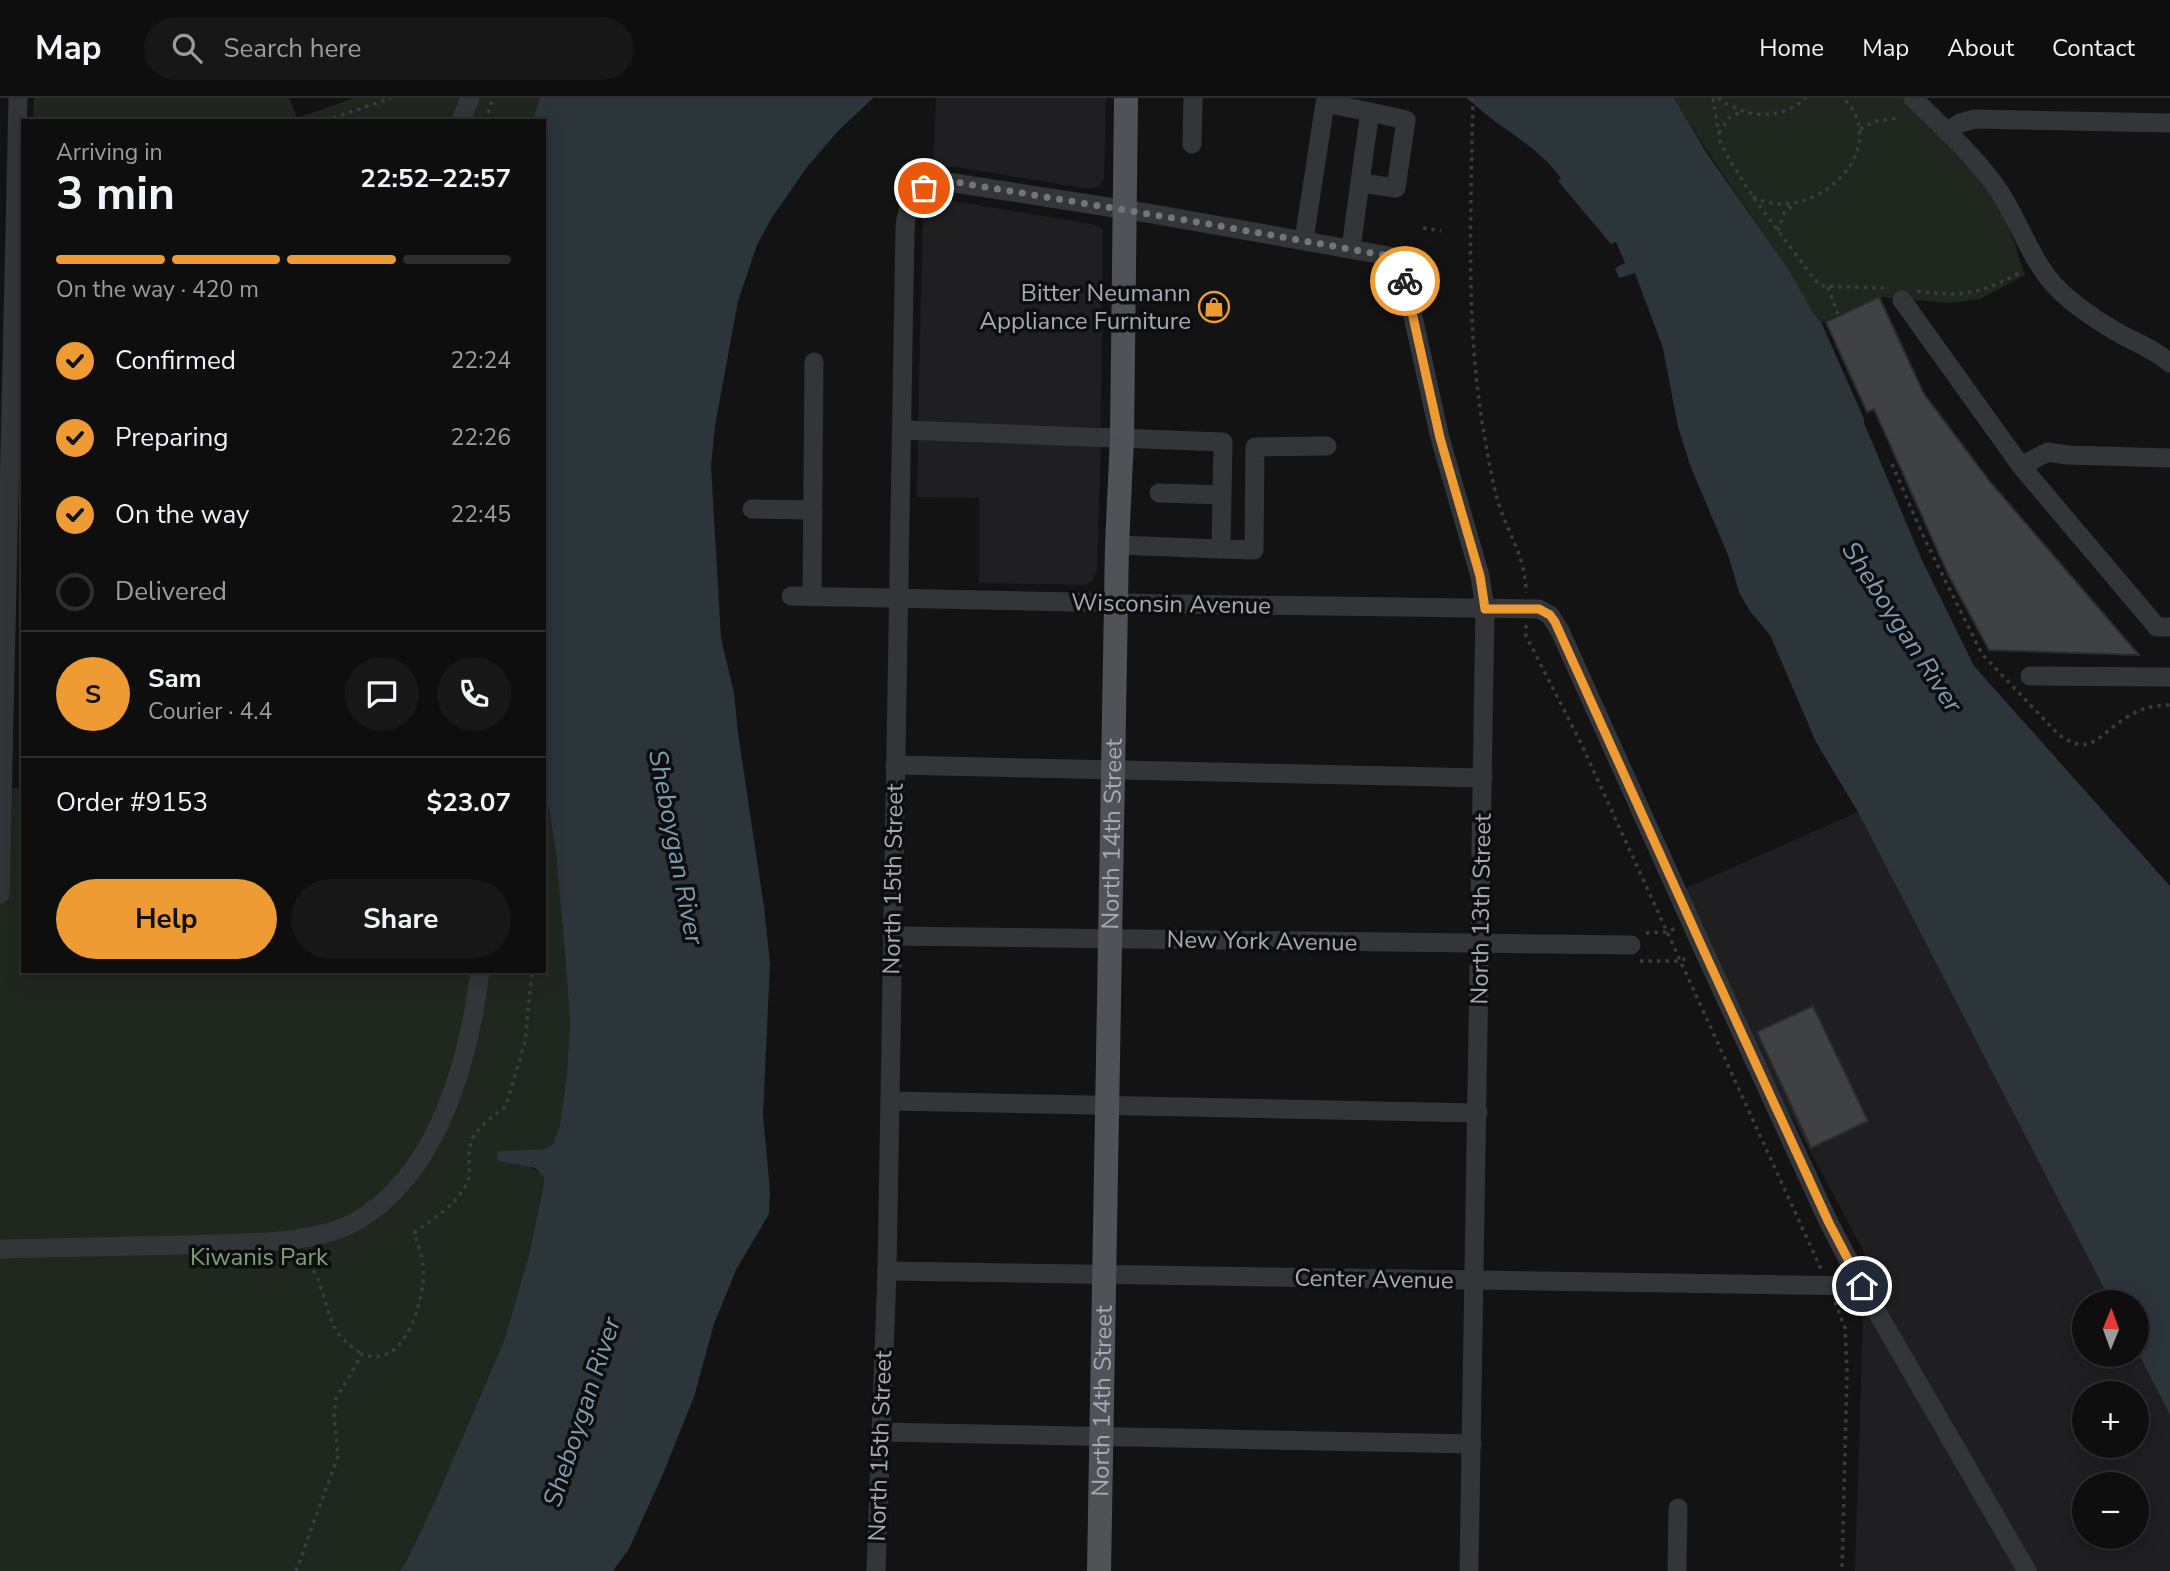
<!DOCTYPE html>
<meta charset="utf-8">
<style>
:root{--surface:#0e0e0f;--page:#171718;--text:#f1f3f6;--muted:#9b9c9e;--line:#2e2e2f;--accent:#ed9b32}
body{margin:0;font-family:"Nunito Sans",sans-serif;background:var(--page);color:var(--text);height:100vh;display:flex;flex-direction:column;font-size:26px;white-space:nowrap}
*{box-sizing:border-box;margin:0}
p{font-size:23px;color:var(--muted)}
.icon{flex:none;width:38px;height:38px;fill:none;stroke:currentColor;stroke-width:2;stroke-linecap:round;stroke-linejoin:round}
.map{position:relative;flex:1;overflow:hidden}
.drawer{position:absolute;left:21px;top:21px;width:525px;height:854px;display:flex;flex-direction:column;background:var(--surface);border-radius:0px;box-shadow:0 4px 18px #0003,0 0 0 2px var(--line)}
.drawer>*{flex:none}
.needle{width:46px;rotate:1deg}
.controls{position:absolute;left:2072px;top:1192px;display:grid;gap:14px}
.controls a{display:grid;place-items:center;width:77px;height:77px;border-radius:50%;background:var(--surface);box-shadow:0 4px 18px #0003,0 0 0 2px var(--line);font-size:35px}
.pin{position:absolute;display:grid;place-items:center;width:60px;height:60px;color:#fff;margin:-30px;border:4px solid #fff;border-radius:50%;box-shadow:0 2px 7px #0007}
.courier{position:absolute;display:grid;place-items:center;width:70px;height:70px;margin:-35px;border:5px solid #ed9b32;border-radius:50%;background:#fff;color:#222;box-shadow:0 2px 9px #0007}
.headline em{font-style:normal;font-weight:700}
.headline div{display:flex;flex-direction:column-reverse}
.headline{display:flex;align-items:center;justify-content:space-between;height:119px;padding:0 35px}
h1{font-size:46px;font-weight:700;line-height:52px}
.bar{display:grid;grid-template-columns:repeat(4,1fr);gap:10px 7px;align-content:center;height:84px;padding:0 35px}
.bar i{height:9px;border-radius:5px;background:var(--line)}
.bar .selected{background:var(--accent)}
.bar p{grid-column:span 4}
.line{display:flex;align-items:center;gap:18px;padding:0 35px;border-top:2px solid var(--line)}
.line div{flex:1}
.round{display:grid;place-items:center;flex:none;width:74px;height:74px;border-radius:37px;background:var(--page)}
ol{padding:0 35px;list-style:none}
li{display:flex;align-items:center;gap:21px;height:77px}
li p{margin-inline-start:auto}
li .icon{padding:7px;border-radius:50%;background:var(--accent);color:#111;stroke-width:4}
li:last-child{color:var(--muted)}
li i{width:38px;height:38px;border:4px solid var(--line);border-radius:50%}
.primary-button{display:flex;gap:14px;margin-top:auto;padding:14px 35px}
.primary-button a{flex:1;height:80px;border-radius:42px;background:var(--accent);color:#111;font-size:28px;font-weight:700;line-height:80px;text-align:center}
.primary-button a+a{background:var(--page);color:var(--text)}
header{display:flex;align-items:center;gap:42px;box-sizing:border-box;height:98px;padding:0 35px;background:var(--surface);border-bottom:2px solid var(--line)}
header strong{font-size:33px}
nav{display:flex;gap:38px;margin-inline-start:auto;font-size:24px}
.search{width:490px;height:63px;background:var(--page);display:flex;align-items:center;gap:18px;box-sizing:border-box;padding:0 24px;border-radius:38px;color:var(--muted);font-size:26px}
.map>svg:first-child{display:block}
</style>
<header>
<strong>Map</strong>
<div class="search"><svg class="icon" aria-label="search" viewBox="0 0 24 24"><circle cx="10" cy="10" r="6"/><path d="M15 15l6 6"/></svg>Search here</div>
<nav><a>Home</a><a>Map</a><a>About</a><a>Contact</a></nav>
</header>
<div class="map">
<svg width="2170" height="1473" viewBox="0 0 2170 1473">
<rect width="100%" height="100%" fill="#131314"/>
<g fill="#1f1f21" fill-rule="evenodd">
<path d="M936,0H1106L1104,81L1098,89L1087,91L956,69H933Z"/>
<path d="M947,102L1091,126L1100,129L1103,133L1101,329L918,326L923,121L925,113L930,107L937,103Z"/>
<path d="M918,339L1101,341L1097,470L1093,483L1085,487L979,485V400L917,399Z"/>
<path d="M1858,714L2111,1204H2084V1256H2137V1253L2170,1317V1473H1855L1865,1156L1704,855L1677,794ZM2084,1295H2137V1348H2084ZM2084,1386H2137V1438H2084Z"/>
</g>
<g fill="#1f271f">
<path d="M34,0H289L297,20L354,0H540L532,23H33Z"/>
<path d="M1674,0H1909L1997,94L2025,177L1980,201L1950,205L1879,199L1821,224C1807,208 1799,187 1787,170C1749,113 1709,59 1674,0Z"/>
<path d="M544,681L556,754L566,869L570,924L567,975L560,1026L553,1046L545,1051L509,1053C523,1071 530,1065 544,1079L543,1090L529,1157L504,1243L439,1394L407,1462L398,1473H0V690H23V873H544Z"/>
</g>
<g fill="#2b353a">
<path d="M540,0H873L838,33L807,69L771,121L757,147L738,203L715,328L711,368L721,540L734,595L738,635L764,809L770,866L763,1017L770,1093L769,1116L736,1172L714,1226L694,1299L663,1376L629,1451L613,1473H399L407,1462L439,1394L504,1243L529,1157L543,1090L544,1079L535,1070L498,1063L497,1053L545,1051L553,1046L560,1026L567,975L570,924L566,869L556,755L544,681V23H532Z"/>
<path d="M1466,0H1674L1706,54L1789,172L1814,216L1821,224L1864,321V325L1921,460L1974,568L2170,788V1317L2137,1253V1204H2111L1858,714L1816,644L1770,537L1749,512L1739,494L1728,457L1690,367L1678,329L1663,250L1635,175L1619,180L1615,170L1625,165L1616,144L1611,146L1558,83L1561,80C1541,53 1514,38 1488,18C1480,12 1474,5 1466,0Z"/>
</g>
<g fill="#3f4144" stroke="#2d2d30" stroke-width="2">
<path d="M1879,199L1924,296L1991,385L2139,557L1989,552L1948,476L1874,311L1867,314L1826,224Z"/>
<path d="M1813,908L1868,1023L1811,1050L1757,934Z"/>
</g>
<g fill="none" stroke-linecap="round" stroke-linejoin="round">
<g stroke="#3a3c40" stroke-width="3.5" stroke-dasharray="3.5 5" stroke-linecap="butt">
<path d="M1473,0C1471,112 1465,225 1484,336C1488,358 1492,382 1498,404C1508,436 1526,459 1526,495"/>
<path d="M1713,0L1720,43L1729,61L1753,99L1814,181L1821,188L1888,190"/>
<path d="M1718,0C1746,20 1778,24 1806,0"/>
<path d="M325,23L391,0"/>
<path d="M485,23L493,0"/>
<path d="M1860,31L1876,23L1897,20"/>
<path d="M1719,35L1729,20L1740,14"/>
<path d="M1753,99C1762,102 1770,106 1779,106C1832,108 1889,44 1843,0"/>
<path d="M1423,130L1441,133"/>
<path d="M1778,133L1784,115L1793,107"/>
<path d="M1828,189L1838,217"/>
<path d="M1917,193C1965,200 1981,195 2023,173"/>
<path d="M1892,366L1925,442L1982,556L2058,636C2089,660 2098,638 2124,621C2139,611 2152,607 2170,607"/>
<path d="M1526,527V538L1579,641L1821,1171"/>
<path d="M1646,835L1667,834L1676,830"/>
<path d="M1640,863H1680L1687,860"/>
<path d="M306,1157C310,1168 317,1177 320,1187C332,1221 329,1235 362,1256"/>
<path d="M1835,1204L1845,1230L1847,1274L1842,1473"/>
<path d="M296,1473L338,1358L334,1318L336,1301L362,1256C402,1272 420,1213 423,1184C425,1168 420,1150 414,1135C432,1121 455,1108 466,1087C471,1079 469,1069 469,1060C468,1034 486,1024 505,1009L507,1004L525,944L532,873"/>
</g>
<g stroke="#343539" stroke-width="19">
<path d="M1913,0C1942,29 1974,57 1997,90C2020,123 2030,163 2058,191C2077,210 2101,225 2124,238C2140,246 2156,253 2170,265"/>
<path d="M461,23L470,0"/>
<path d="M1947,34L1960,25L1975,21L2170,25"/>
<path d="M1192,46L1193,0"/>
<path d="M1304,142L1325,5L1370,14"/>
<path d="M1351,151C1357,106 1363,60 1370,14L1406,22L1396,90L1360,85"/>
<path d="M1902,202L2021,368L2048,354L2067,357L2170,360"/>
<path d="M902,332L1223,344L1221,451L1117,447"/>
<path d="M2021,368L2157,529H2170"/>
<path d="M1159,395L1222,397"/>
<path d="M752,411L813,412"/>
<path d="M1221,451L1254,452L1255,349L1327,348"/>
<path d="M791,498L1169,506L1539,511L1550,517L1560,533L1703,851L1829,1125L1862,1188L2027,1473"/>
<path d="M812,499L814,264"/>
<path d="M2030,578L2170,579"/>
<path d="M895,667L1483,680"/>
<path d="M0,796L18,0"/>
<path d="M892,838L1631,847"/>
<path d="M890,1003L1478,1015"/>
<path d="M0,1151C60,1150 120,1148 181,1147C231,1145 309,1148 353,1125C438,1079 469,962 480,873"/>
<path d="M887,1173L1862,1188"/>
<path d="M881,1334L1472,1346"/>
<path d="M876,1473L887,1173L905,130C906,106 918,90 941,83L1153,116L1400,160L1440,340L1480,478L1485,511L1469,1473"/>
<path d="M1677,1473L1678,1410"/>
</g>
<path stroke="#505258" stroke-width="24" id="s1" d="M1099,1473L1117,447L1122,340L1126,0"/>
</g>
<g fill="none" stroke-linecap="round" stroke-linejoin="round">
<path stroke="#71767c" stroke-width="7" stroke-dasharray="0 12.6" d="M924,90L939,83H949L1203,125L1400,160L1405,183"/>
<path stroke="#ed9b32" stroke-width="9" d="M1405,183L1440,340L1480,478L1485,511H1539L1550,517L1555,524L1703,851L1829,1125L1862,1188"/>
</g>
<defs>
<g id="shop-ring" transform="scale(1.575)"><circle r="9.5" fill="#0e0e0f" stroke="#ed9b32" stroke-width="1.5"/><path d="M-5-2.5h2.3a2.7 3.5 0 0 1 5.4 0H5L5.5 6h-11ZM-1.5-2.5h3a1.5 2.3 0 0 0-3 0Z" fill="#ed9b32"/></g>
</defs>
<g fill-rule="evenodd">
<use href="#shop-ring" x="1214" y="209"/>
</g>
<g text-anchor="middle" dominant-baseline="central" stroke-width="7" stroke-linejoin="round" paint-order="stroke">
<g font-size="24" fill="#a4abb4" stroke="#0e0e0f" text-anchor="end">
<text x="1191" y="195">Bitter Neumann<tspan x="1191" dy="28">Appliance Furniture</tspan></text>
</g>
<g font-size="24" fill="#a4abb4" stroke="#0e0e0f">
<text transform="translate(1171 506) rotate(1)">Wisconsin Avenue</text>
<text stroke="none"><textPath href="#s1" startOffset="737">North 14th Street</textPath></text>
<text transform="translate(893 781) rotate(-89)">North 15th Street</text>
<text transform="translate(1481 811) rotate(-89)">North 13th Street</text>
<text transform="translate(1262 843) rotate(1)">New York Avenue</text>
<text transform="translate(1374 1181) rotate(1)">Center Avenue</text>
<text stroke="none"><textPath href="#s1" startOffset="170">North 14th Street</textPath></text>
<text transform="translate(880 1348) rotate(-88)">North 15th Street</text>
</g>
<g font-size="24" fill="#7d9f7c" stroke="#0e0e0f">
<text x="259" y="1159">Kiwanis Park</text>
</g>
<g font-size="26" font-style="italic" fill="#7c9caf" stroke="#0e0e0f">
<text transform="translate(1902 529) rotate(57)">Sheboygan River</text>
<text transform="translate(676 749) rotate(79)">Sheboygan River</text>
<text transform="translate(582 1314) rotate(-72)">Sheboygan River</text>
</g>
</g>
</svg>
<div class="controls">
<a><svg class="needle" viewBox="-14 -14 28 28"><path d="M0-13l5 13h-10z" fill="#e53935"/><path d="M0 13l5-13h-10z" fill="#9b9c9e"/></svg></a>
<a>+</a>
<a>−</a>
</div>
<div class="pin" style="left:924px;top:90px;background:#ea580c"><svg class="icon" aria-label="bag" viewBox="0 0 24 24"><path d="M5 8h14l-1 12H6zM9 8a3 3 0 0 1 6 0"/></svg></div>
<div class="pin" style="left:1862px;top:1188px;background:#1f2937"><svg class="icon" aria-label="home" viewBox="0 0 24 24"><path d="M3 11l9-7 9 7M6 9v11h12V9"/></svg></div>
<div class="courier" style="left:1405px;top:183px"><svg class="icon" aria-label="bike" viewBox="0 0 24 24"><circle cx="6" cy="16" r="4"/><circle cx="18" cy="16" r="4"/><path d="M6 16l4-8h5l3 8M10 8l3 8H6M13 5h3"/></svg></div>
<section class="drawer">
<div class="headline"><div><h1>3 min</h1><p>Arriving in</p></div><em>22:52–22:57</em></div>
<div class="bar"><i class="selected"></i><i class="selected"></i><i class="selected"></i><i></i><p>On the way · 420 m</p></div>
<ol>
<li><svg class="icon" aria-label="check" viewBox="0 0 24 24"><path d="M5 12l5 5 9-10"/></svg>Confirmed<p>22:24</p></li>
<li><svg class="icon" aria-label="check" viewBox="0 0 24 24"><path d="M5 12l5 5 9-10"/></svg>Preparing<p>22:26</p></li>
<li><svg class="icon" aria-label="check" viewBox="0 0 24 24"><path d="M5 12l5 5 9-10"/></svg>On the way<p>22:45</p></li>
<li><i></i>Delivered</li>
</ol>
<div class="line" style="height:126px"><b class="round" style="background:var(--accent);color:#111">S</b><div><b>Sam</b><p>Courier · 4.4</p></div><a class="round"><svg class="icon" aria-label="chat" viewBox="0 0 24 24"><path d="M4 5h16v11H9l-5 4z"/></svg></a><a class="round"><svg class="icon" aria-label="phone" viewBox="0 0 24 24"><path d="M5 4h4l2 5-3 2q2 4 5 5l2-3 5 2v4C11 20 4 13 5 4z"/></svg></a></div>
<div class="line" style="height:91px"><div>Order #9153</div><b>$23.07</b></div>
<div class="primary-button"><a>Help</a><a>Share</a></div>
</section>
</div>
